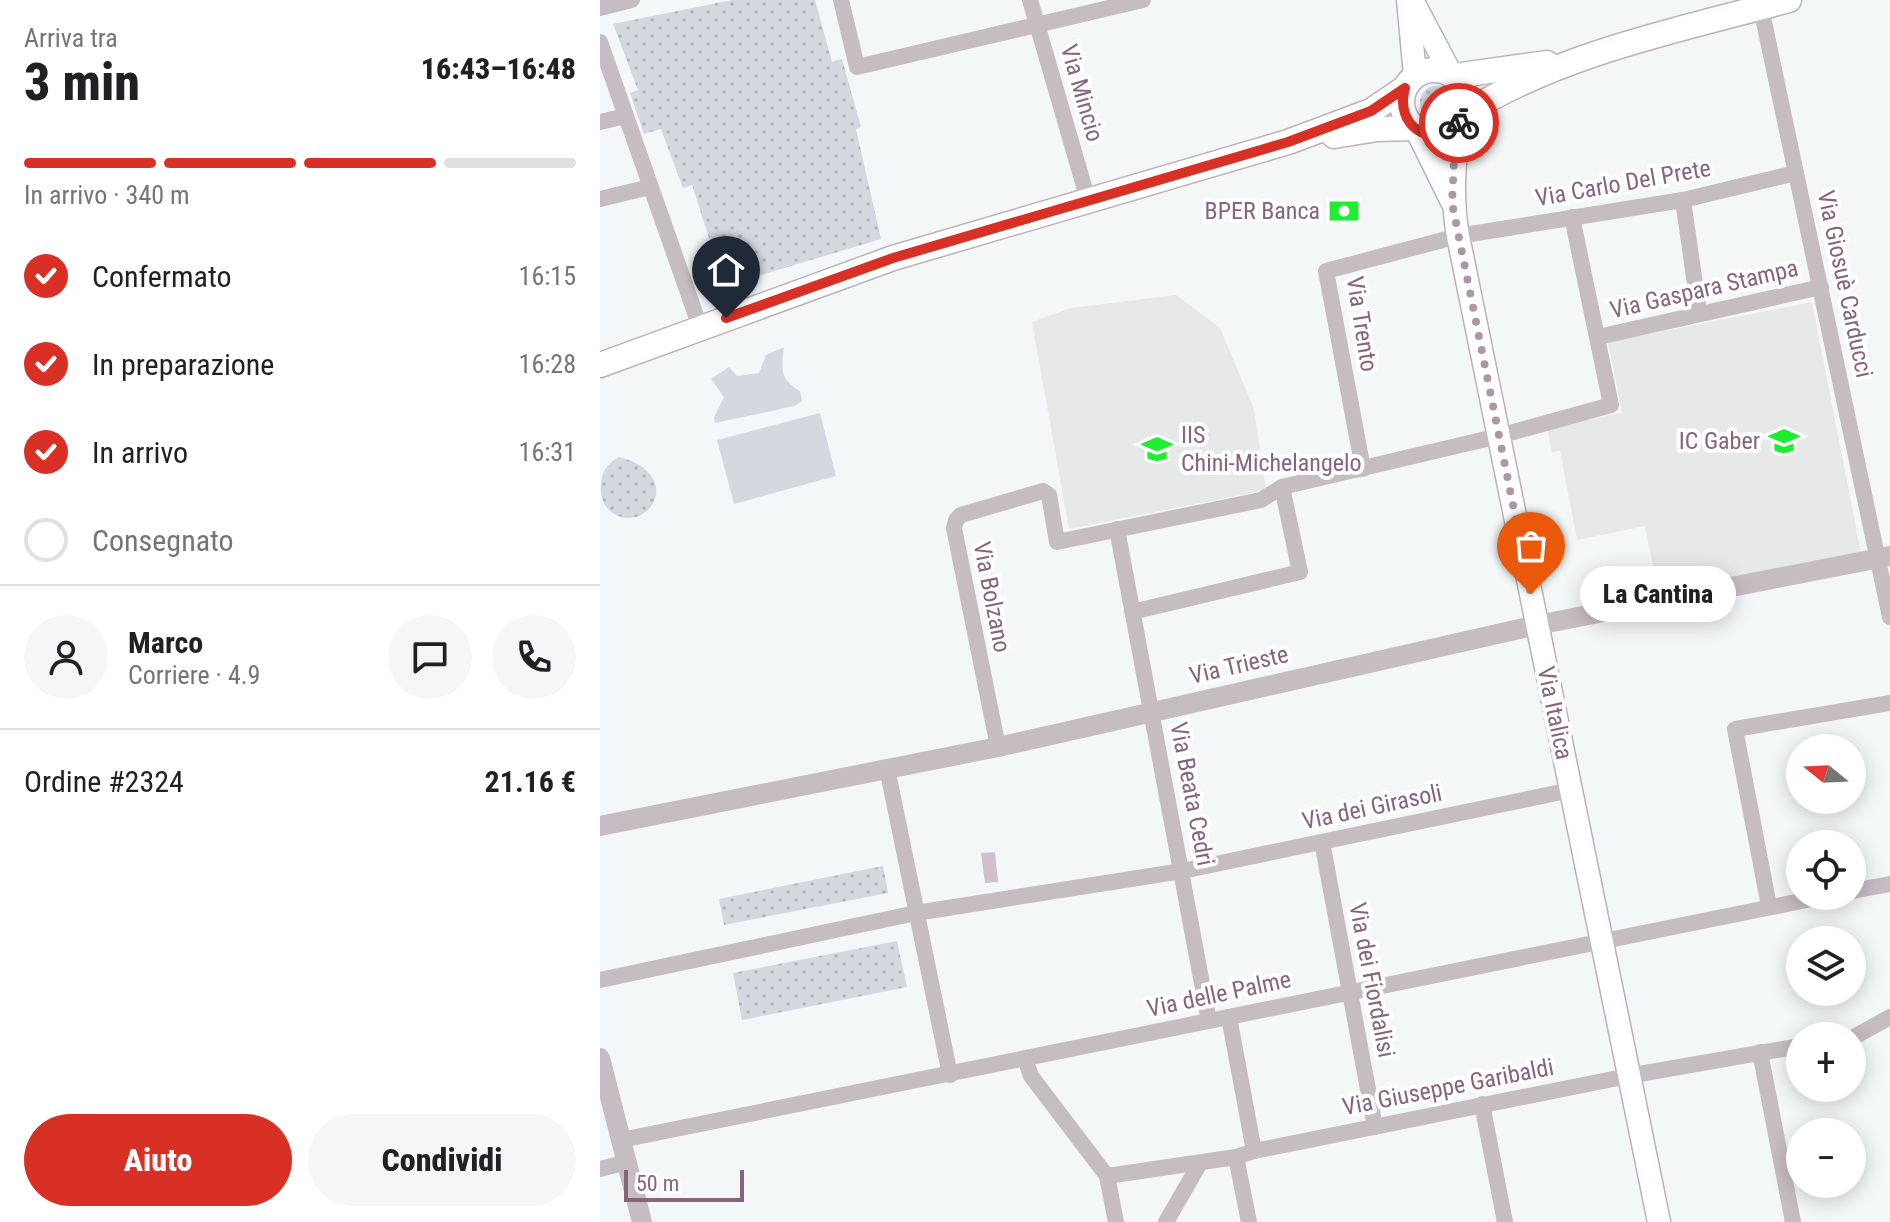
<!DOCTYPE html>
<html lang="it">
<meta charset="utf-8">
<style>
:root{--surface:#fff;--page:#f6f6f6;--text:#202124;--muted:#757577;--line:#e0e0e0;--accent:#d93025}
body{margin:0;font-family:"Roboto Condensed",sans-serif;background:var(--page);color:var(--text);height:100vh;display:flex;flex-direction:column;font-size:30px;white-space:nowrap}
*{box-sizing:border-box;margin:0}
p{font-size:26px;color:var(--muted)}
.icon{flex:none;width:44px;height:44px;fill:none;stroke:currentColor;stroke-width:2;stroke-linecap:round;stroke-linejoin:round}
.map{position:relative;flex:1;overflow:hidden}
.panel{display:flex;flex-direction:column;background:var(--surface);width:600px}
.panel>*{flex:none}
.needle{width:52px;rotate:288deg}
.buttons{position:absolute;left:1186px;top:734px;display:grid;gap:16px}
.buttons a{display:grid;place-items:center;width:80px;height:80px;border-radius:50%;background:var(--surface);box-shadow:0 4px 20px #0003;font-size:40px}
.scale{position:absolute;left:24px;bottom:20px;width:120px;box-sizing:border-box;padding-left:8px;border:4px solid #87647c;border-top:0;font-size:22px;line-height:28px;white-space:nowrap;color:#87647c;-webkit-text-stroke:6px #fff;paint-order:stroke}
.pin{position:absolute;display:grid;place-items:center;width:68px;height:68px;color:#fff;margin:-82px -34px;border-radius:50% 50% 50% 0;rotate:-45deg;box-shadow:0 0 8px #0007}
.pin .icon{rotate:45deg}
.courier{position:absolute;display:grid;place-items:center;width:80px;height:80px;margin:-40px;border:6px solid #d93025;border-radius:50%;background:#fff;color:#222;box-shadow:0 2px 10px #0007}
.bubble{position:absolute;height:56px;border-radius:28px;background:var(--surface);box-shadow:0 4px 20px #0003;font-size:26px;font-weight:800;line-height:56px;text-align:center}
.overview em{font-style:normal;font-weight:800}
.overview div{display:flex;flex-direction:column-reverse}
.overview{display:flex;align-items:center;justify-content:space-between;height:136px;padding:0 24px}
h1{font-size:52px;font-weight:800;line-height:60px}
.bar{display:grid;grid-template-columns:repeat(4,1fr);gap:12px 8px;align-content:center;height:96px;padding:0 24px}
.bar i{height:10px;border-radius:6px;background:var(--line)}
.bar .active{background:var(--accent)}
.bar p{grid-column:span 4}
.line{display:flex;align-items:center;gap:20px;padding:0 24px;border-top:2px solid var(--line)}
.line div{flex:1}
.round{display:grid;place-items:center;flex:none;width:84px;height:84px;border-radius:42px;background:var(--page)}
ol{padding:0 24px;list-style:none}
li{display:flex;align-items:center;gap:24px;height:88px}
li p{margin-inline-start:auto}
li .icon{padding:8px;border-radius:50%;background:var(--accent);color:#fff;stroke-width:4}
li:last-child{color:var(--muted)}
li i{width:44px;height:44px;border:4px solid var(--line);border-radius:50%}
.button{display:flex;gap:16px;margin-top:auto;padding:16px 24px}
.button a{flex:1;height:92px;border-radius:48px;background:var(--accent);color:#fff;font-size:32px;font-weight:800;line-height:92px;text-align:center}
.button a+a{background:var(--page);color:var(--text)}
main{display:flex;flex:1;min-height:0}
.map>svg:first-child{display:block}
</style>
<main>
<section class="panel">
<div class="overview"><div><h1>3 min</h1><p>Arriva tra</p></div><em>16:43–16:48</em></div>
<div class="bar"><i class="active"></i><i class="active"></i><i class="active"></i><i></i><p>In arrivo · 340 m</p></div>
<ol>
<li><svg class="icon" aria-label="check" viewBox="0 0 24 24"><path d="M5 12l5 5 9-10"/></svg>Confermato<p>16:15</p></li>
<li><svg class="icon" aria-label="check" viewBox="0 0 24 24"><path d="M5 12l5 5 9-10"/></svg>In preparazione<p>16:28</p></li>
<li><svg class="icon" aria-label="check" viewBox="0 0 24 24"><path d="M5 12l5 5 9-10"/></svg>In arrivo<p>16:31</p></li>
<li><i></i>Consegnato</li>
</ol>
<div class="line" style="height:144px"><a class="round"><svg class="icon" aria-label="person" viewBox="0 0 24 24"><circle cx="12" cy="8" r="4"/><path d="M4 21q1-7 8-7t8 7"/></svg></a><div><b>Marco</b><p>Corriere · 4.9</p></div><a class="round"><svg class="icon" aria-label="chat" viewBox="0 0 24 24"><path d="M4 5h16v11H9l-5 4z"/></svg></a><a class="round"><svg class="icon" aria-label="phone" viewBox="0 0 24 24"><path d="M5 4h4l2 5-3 2q2 4 5 5l2-3 5 2v4C11 20 4 13 5 4z"/></svg></a></div>
<div class="line" style="height:104px"><div>Ordine #2324</div><b>21.16 €</b></div>
<div class="button"><a>Aiuto</a><a>Condividi</a></div>
</section>
<div class="map">
<svg width="1290" height="1222" viewBox="0 0 1290 1222">
<defs>
<pattern id="green-dots" width="8" height="8" patternUnits="userSpaceOnUse" patternTransform="scale(2)"><rect width="8" height="8" fill="#d4d9df"/><path d="M2 2h.1M6 6h.1" fill="none" stroke="#b2b4ba" stroke-width="1.8" stroke-linecap="round"/></pattern>
</defs>
<rect width="100%" height="100%" fill="#f4f7f7"/>
<g fill="#e7e8e8">
<path d="M576,295L620,328L654,409L666,490L469,529L432,322L471,308Z"/>
<path d="M1212,302L1261,553L1058,592L1045,526L977,540L960,451L952,452L947,428L1022,413L1008,342Z"/>
</g>
<g fill="url(#green-dots)">
<path d="M132,0H215L232,62L242,59L261,127L256,129L281,239L135,283L122,237L110,241L92,185L83,188L61,129L44,134L30,93L38,90L13,24Z"/>
<circle cx="836" cy="102" r="16"/>
<path d="M19,457C86,474 49,534 14,514C5,508 0,498 1,487C1,472 6,465 19,457Z"/>
<path d="M283,866L288,893L124,925L119,899Z"/>
<path d="M297,941L307,987L142,1020L133,973Z"/>
</g>
<g fill="#d4d9df">
<path d="M184,347C181,369 180,379 200,391L202,401L194,406L115,423L114,417L124,397L111,379L129,367L137,376L159,373L166,355Z"/>
<path d="M220,413L236,476L134,504L117,440Z"/>
</g>
<path fill="#d0c0ce" d="M395,852L398,882L385,883L381,853Z"/>
<g fill="none" stroke-linecap="round" stroke-linejoin="round">
<g stroke="#bdb1b9" stroke-width="25">
<g id="secondary">
<path d="M808,0L815,75"/>
<path d="M812,0L851,74"/>
<path d="M860,121C854,161 851,196 858,236L1059,1222"/>
<path d="M816,129L852,202"/>
</g>
</g>
<g stroke="#bcb2b9" stroke-width="27">
<g id="primary">
<circle cx="834" cy="102" r="32"/>
<path d="M854,76L947,63"/>
<path d="M864,114C961,53 1079,30 1189,0"/>
<path d="M734,136L777,129L814,128"/>
<path d="M0,365L293,258L688,142L771,111L805,88"/>
</g>
</g>
<g stroke="#c6bdc3" stroke-width="16">
<path d="M241,0L257,67L543,0"/>
<path d="M430,0L488,200"/>
<path d="M0,8L32,0"/>
<path d="M1161,8L1290,617"/>
<path d="M0,42L100,327"/>
<path d="M0,122L26,116"/>
<path d="M0,199L50,187"/>
<path d="M1083,200L1099,312"/>
<path d="M998,337L1221,287"/>
<path d="M763,469L726,271L858,236L1083,200L1196,173"/>
<path d="M517,529L609,1021"/>
<path d="M532,612L700,572L682,487"/>
<path d="M398,747L354,528L356,520L361,515L443,491L449,495L457,542L661,500L682,487L899,436L1011,405L972,217"/>
<path d="M287,768L350,1075"/>
<path d="M722,842L775,1127"/>
<path d="M1252,891L1290,884"/>
<path d="M1169,906L1135,729L1290,703"/>
<path d="M0,980L316,913L582,871L971,790"/>
<path d="M629,1017L654,1151"/>
<path d="M1252,1038L1290,1017"/>
<path d="M1160,1052L1193,1222"/>
<path d="M425,1059L431,1076L507,1176L516,1222"/>
<path d="M882,1104L905,1222"/>
<path d="M21,1140L1226,896"/>
<path d="M636,1157L649,1222"/>
<path d="M0,1169L27,1162"/>
<path d="M507,1176L636,1157L654,1151L1028,1076L1200,1046"/>
<path d="M566,1222L600,1163"/>
</g>
<g stroke="#c6bdc3" stroke-width="20">
<path d="M0,826L398,747L937,625L1290,556"/>
<path d="M0,1058L42,1222"/>
</g>
<use href="#secondary" stroke="#fff" stroke-width="22"/>
<use href="#primary" stroke="#fff" stroke-width="24"/>
</g>
<g fill="none" stroke-linecap="round" stroke-linejoin="round">
<path stroke="#ad97a7" stroke-width="8" stroke-dasharray="0 14.4" d="M859,123L854,160L852,203L931,594"/>
<path stroke="#d93025" stroke-width="10" d="M126,318L293,258L688,142L771,111L805,88C794,125 831,151 859,123"/>
</g>
<defs>
<g id="bank-bare" transform="scale(2.4)"><path d="M-6-4H6V4H-6ZM0-2.3a2.3 2.3 0 1 0 0 4.6a2.3 2.3 0 1 0 0-4.6Z" fill="#1dee2f" stroke="#fff" stroke-width="2.5" paint-order="stroke"/></g>
<g id="school-bare" transform="scale(2.4)"><path d="M0-5L7-2L0 1L-7-2ZM-4 1L0 2.5L4 1V4Q0 6-4 4Z" fill="#1dee2f" stroke="#fff" stroke-width="2.5" paint-order="stroke"/></g>
</defs>
<g fill-rule="evenodd">
<use href="#bank-bare" x="744" y="211"/>
<use href="#school-bare" x="1184" y="441"/>
<use href="#school-bare" x="557" y="449"/>
</g>
<g text-anchor="middle" dominant-baseline="central" stroke-width="8" stroke-linejoin="round" paint-order="stroke">
<g font-size="24" fill="#87647c" stroke="#fff">
<text transform="translate(482 93) rotate(74)">Via Mincio</text>
<text transform="translate(1023 183) rotate(-10)">Via Carlo Del Prete</text>
<text transform="translate(1245 284) rotate(78)">Via Giosuè Carducci</text>
<text transform="translate(1104 289) rotate(-13)">Via Gaspara Stampa</text>
<text transform="translate(762 324) rotate(81)">Via Trento</text>
<text transform="translate(392 597) rotate(79)">Via Bolzano</text>
<text transform="translate(639 665) rotate(-13)">Via Trieste</text>
<text transform="translate(955 713) rotate(78)">Via Italica</text>
<text transform="translate(592 794) rotate(79)">Via Beata Cedri</text>
<text transform="translate(772 807) rotate(-12)">Via dei Girasoli</text>
<text transform="translate(772 980) rotate(79)">Via dei Fiordalisi</text>
<text transform="translate(619 994) rotate(-12)">Via delle Palme</text>
<text transform="translate(848 1087) rotate(-11)">Via Giuseppe Garibaldi</text>
</g>
<g font-size="24" fill="#87647c" stroke="#fff" text-anchor="end">
<text x="720" y="211">BPER Banca</text>
<text x="581" y="435" text-anchor="start">IIS<tspan x="581" dy="28">Chini-Michelangelo</tspan></text>
<text x="1160" y="441">IC Gaber</text>
</g>
</g>
</svg>
<div class="buttons">
<a><svg class="needle" viewBox="-14 -14 28 28"><path d="M0-13l5 13h-10z" fill="#e53935"/><path d="M0 13l5-13h-10z" fill="#757577"/></svg></a>
<a><svg class="icon" aria-label="locate" viewBox="0 0 24 24"><circle cx="12" cy="12" r="6"/><path d="M12 2v4M12 18v4M2 12h4M18 12h4"/></svg></a>
<a><svg class="icon" aria-label="layers" viewBox="0 0 24 24"><path d="M12 4l9 5-9 5-9-5zM3 14l9 5 9-5"/></svg></a>
<a>+</a>
<a>−</a>
</div>
<div class="scale">50 m</div>
<div class="pin" style="left:931px;top:594px;background:#ea580c"><svg class="icon" aria-label="bag" viewBox="0 0 24 24"><path d="M5 8h14l-1 12H6zM9 8a3 3 0 0 1 6 0"/></svg></div>
<div class="pin" style="left:126px;top:318px;background:#1f2937"><svg class="icon" aria-label="home" viewBox="0 0 24 24"><path d="M3 11l9-7 9 7M6 9v11h12V9"/></svg></div>
<div class="courier" style="left:859px;top:123px"><svg class="icon" aria-label="bike" viewBox="0 0 24 24"><circle cx="6" cy="16" r="4"/><circle cx="18" cy="16" r="4"/><path d="M6 16l4-8h5l3 8M10 8l3 8H6M13 5h3"/></svg></div>
<div class="bubble" style="left:980px;top:566px;width:156px">La Cantina</div>
</div>
</main>
